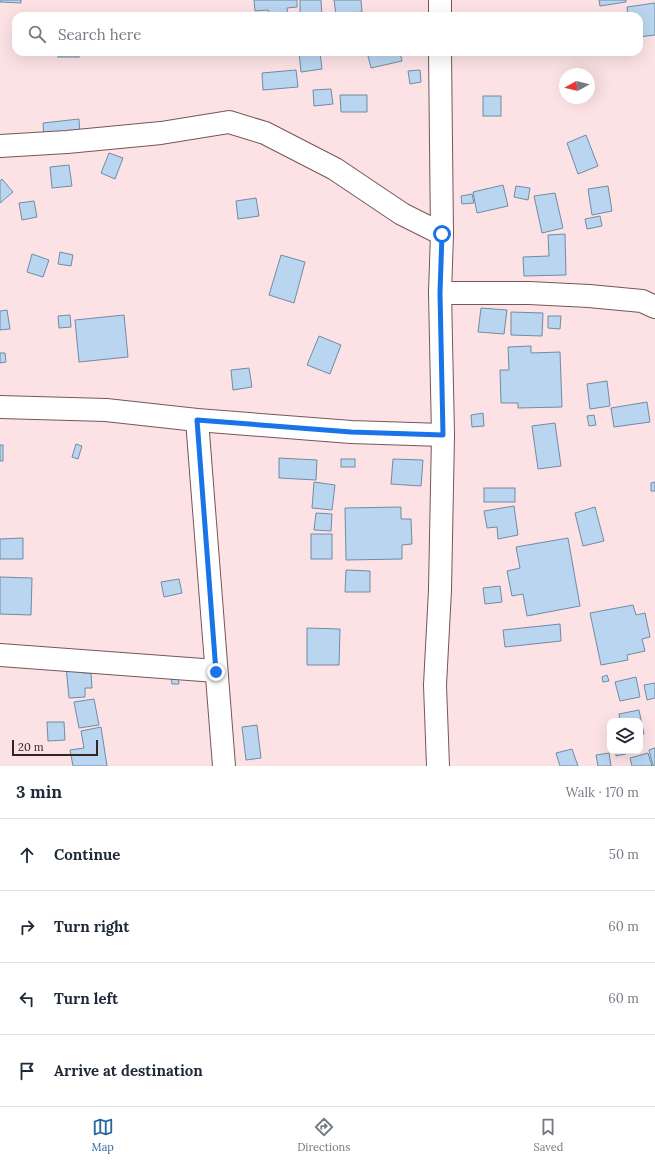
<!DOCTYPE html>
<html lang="en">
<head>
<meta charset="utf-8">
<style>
	:root { --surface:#fff; --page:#f6f6f7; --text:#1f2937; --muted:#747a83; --line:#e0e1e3; --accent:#25679d }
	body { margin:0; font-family:Lora,serif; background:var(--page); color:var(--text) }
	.controls { position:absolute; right:12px; bottom:12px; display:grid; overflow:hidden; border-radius:8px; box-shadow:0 4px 16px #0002 }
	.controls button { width:36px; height:36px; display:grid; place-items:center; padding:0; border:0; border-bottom:1px solid var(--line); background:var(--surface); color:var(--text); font:20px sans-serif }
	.compass { position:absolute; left:559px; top:68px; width:36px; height:36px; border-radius:50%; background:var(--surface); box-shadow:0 4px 16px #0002; rotate:262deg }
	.scale { position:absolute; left:12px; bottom:10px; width:86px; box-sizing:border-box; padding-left:4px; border:2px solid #322324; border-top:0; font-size:11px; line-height:14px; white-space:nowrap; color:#322324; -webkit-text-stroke:3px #fce2e4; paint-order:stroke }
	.stop { position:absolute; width:12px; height:12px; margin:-9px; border:3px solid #1a73e8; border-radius:50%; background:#fff }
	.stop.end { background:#1a73e8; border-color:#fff; box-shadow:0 1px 4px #0008 }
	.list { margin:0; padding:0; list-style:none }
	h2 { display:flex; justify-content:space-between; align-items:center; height:52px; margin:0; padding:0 16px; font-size:17px }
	h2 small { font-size:13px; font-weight:400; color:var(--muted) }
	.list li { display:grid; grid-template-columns:26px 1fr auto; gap:12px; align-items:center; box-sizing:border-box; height:72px; padding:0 16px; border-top:1px solid var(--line) }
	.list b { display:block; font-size:15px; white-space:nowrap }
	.list em { font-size:13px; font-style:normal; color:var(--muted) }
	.icon { flex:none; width:22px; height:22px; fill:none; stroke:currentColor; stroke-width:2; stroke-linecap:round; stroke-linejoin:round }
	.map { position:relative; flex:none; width:655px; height:766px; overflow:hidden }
	.search { position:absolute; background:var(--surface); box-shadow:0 4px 16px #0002; left:12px; right:12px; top:12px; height:44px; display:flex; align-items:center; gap:10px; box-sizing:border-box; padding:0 14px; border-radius:12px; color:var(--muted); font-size:15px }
	.sheet { height:340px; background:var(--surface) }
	nav { display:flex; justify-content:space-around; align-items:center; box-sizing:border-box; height:56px; border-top:1px solid var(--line); background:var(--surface); font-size:11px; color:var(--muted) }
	nav a { display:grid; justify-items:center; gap:2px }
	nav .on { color:var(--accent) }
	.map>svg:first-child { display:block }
	.building { fill:#b9d5ef; stroke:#718ca4 }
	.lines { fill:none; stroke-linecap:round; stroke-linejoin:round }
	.minor-casing { stroke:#785558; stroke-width:24 }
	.minor { stroke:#fff; stroke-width:22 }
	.route { stroke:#1a73e8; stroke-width:5 }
</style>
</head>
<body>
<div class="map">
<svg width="655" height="766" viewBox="0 0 655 766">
	<rect width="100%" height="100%" fill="#fce2e4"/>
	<g class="building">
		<path d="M0,0h21v3l-21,-1z"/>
		<path d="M254,0h43v7l-10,1 1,8h-19l-1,-6 -13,1z"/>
		<path d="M300,0h21l1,16h-22z"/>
		<path d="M334,0h27l1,12 -26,3z"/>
		<path d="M599,0h27v2l-26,4z"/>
		<path d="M655,3v32l-16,2v-21h-11l-1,-9z"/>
		<rect x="58" y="52" width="21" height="5"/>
		<path d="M299,52h21l2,17 -21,3z"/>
		<path d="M367,52h33l2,9 -31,7z"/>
		<path d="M296,70l2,17 -35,3 -1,-17z"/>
		<path d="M420,70l1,12 -11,2 -2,-13z"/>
		<path d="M331,89l2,15 -19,2 -1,-16z"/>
		<path d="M340,95h27v17h-26z"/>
		<rect x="483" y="96" width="18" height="20"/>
		<path d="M79,119l1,18 -36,3 -1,-17z"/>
		<path d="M586,135l12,31 -20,8 -11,-31z"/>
		<path d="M109,153l14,5 -8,21 -14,-6z"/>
		<path d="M69,165l3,21 -20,2 -2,-21z"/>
		<path d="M2,179l11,13 -13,11v-22z"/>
		<path d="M503,185l5,21 -31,7 -4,-21z"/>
		<path d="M516,186l14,2 -2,12 -14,-3z"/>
		<path d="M608,186l4,25 -20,4 -4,-26z"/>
		<path d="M555,193l8,35 -21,5 -8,-37z"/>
		<path d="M472,194l2,9 -12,1 -1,-8z"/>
		<path d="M256,198l3,18 -21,3 -2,-18z"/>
		<path d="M34,201l3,16 -15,3 -3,-17z"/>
		<path d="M600,216l2,10 -15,3 -2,-10z"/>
		<path d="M565,234l1,41 -42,1 -1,-19 26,-1 -1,-21z"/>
		<path d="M60,252l13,3 -2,11 -13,-2z"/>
		<path d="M32,254l17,6 -6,17 -16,-5z"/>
		<path d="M281,255l24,7 -11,41 -25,-8z"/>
		<path d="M481,308l26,2 -3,24 -26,-2z"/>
		<path d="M7,310l3,19 -10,1v-19z"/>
		<path d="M511,312l32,1 -1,23 -31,-1z"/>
		<path d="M70,315l1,12 -12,1 -1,-12z"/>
		<path d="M124,315l4,42 -49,5 -4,-42z"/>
		<path d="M548,316h13l-1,13 -12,-1z"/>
		<path d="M319,336l22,9 -11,29 -23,-9z"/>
		<path d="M531,346v7l29,-1 2,55 -44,1v-5h-17l-1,-33h9l-1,-23z"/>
		<path d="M0,353h5l1,9 -6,1z"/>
		<path d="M249,368l3,19 -19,3 -2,-20z"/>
		<path d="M607,381l3,25 -20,3 -3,-25z"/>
		<path d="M647,402l3,20 -36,5 -3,-19z"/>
		<path d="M483,413l1,13 -12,1 -1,-12z"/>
		<path d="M594,415l2,10 -7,1 -2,-10z"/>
		<path d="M555,423l6,43 -23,3 -6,-43z"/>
		<path d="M76,444l6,2 -4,13 -6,-2z"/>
		<rect x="0" y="445" width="3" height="16"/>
		<path d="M279,458l38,2 -1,20 -37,-2z"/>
		<rect x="341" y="459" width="14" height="8"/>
		<path d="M393,459l30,1 -2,26 -30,-2z"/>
		<path d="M314,482l21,3 -3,25 -20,-2z"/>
		<path d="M655,482v9h-4v-8z"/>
		<rect x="484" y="488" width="31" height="14"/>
		<path d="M514,506l4,29 -20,4 -1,-12 -10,1 -3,-17z"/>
		<path d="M401,507v12h10l1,25 -10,1v14l-56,1 -1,-52z"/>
		<path d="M595,507l9,34 -21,5 -8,-33z"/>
		<path d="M316,513l16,1 -1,17 -17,-1z"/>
		<rect x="311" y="534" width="21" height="25"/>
		<path d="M23,538v21h-23v-20z"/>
		<path d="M568,538l12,68 -53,10 -4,-22 -11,2 -5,-25 13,-3 -4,-21z"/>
		<path d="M346,570l24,1v21h-25z"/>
		<path d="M0,577l32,1 -1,37 -31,-1z"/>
		<path d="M179,579l3,14 -18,4 -3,-15z"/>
		<path d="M500,586l2,16 -17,2 -2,-16z"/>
		<path d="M633,605l3,10 9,-2 5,24 -8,2 3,12 -18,4 1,5 -27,5 -11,-52z"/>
		<path d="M560,624l1,17 -56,6 -2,-17z"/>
		<path d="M307,628l33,1 -1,36h-32z"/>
		<path d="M83,665v8h8l1,15h-7v9l-16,1 -3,-31z"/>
		<path d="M177,666l2,18h-7l-2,-17z"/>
		<path d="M607,675l2,6 -6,1 -1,-5z"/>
		<path d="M636,677l4,20 -20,4 -5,-19z"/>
		<path d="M655,683v15l-8,2 -3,-15z"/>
		<path d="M94,699l5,26 -20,3 -5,-26z"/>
		<path d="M639,710l5,24 -4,1v-14h-20l-1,-7z"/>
		<path d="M47,722h17l1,18 -17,1z"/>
		<path d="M257,725l4,33 -15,2 -4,-33z"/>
		<path d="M101,727l6,39h-34l-3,-16 14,-2 -3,-17z"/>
		<path d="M655,748v18h-2l-4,-16z"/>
		<path d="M572,749l6,17h-18l-4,-13z"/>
		<path d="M616,751h9l1,3 -10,2z"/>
		<path d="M609,753l2,13h-13l-2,-11z"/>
		<path d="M648,753l4,13h-20l-2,-8z"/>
	</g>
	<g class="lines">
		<defs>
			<g id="minor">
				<path d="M440,0v16"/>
				<path d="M0,146l67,-4 94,-9 68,-11 36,11 70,36 67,45 40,20"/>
				<path d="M440,293h89l60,3 53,5 13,6"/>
				<path d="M0,407l106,3 91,10 154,12 92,3"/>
				<path d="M197,420l27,346"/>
				<path d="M0,655l216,16"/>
				<path d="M438,766l-3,-81 5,-95 3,-155 -3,-142 2,-59 -2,-182"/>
			</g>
		</defs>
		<use href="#minor" class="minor-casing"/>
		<use href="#minor" class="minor"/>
	</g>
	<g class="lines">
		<path class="route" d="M216,672l-19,-252 154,12 92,3 -3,-142 2,-59"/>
	</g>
</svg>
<div class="controls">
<button><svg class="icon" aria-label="layers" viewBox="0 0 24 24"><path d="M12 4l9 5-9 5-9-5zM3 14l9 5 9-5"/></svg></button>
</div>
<svg class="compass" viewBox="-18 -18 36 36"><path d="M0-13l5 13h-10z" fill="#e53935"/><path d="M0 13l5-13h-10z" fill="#747a83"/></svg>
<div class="scale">20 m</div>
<div class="stop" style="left:442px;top:234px"></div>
<div class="stop end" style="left:216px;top:672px"></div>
<div class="search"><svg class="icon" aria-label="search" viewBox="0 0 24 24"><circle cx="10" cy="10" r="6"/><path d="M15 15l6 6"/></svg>Search here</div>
</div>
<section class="sheet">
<h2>3 min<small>Walk · 170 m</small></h2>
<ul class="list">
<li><svg class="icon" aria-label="ahead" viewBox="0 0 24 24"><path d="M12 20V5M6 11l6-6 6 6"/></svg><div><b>Continue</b></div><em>50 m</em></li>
<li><svg class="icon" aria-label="right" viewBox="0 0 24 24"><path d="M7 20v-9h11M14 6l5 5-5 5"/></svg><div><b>Turn right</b></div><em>60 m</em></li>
<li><svg class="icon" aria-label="left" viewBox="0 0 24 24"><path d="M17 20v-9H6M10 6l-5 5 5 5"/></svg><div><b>Turn left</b></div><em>60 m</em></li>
<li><svg class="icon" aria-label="arrive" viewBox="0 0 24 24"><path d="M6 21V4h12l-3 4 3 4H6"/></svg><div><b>Arrive at destination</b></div></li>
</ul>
</section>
<nav>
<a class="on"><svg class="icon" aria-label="map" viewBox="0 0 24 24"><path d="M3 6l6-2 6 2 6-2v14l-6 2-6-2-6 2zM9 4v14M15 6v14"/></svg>Map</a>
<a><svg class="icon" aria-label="directions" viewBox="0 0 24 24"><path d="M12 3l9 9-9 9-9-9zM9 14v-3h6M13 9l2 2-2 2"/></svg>Directions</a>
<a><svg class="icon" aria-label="saved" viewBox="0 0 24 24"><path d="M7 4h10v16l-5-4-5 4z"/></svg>Saved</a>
</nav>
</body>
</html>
